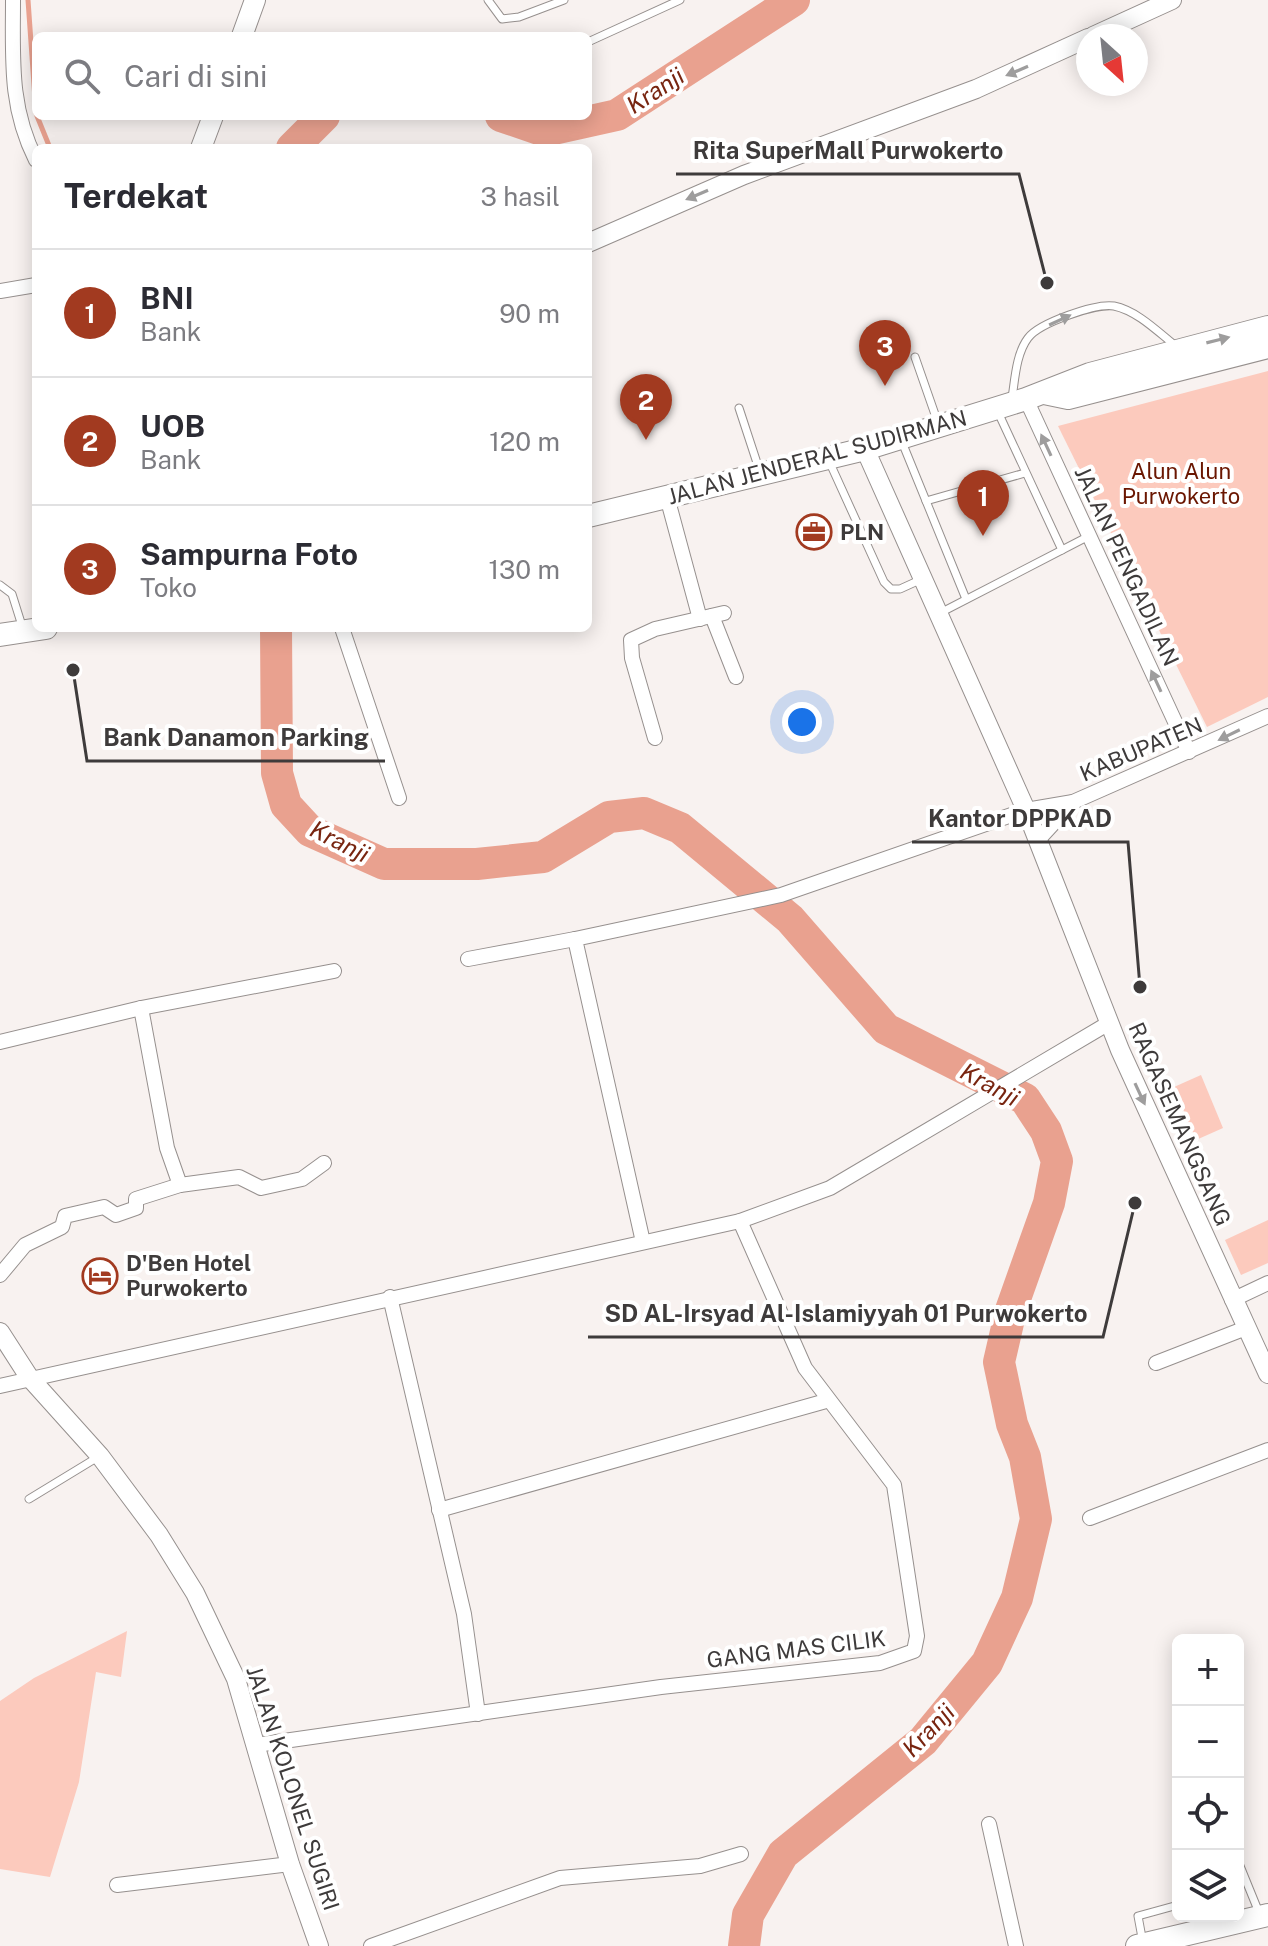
<!DOCTYPE html>
<html lang="id">
<head>
<meta charset="utf-8">
<style>
	:root { --surface:#fff; --page:#f7f7f7; --text:#2b2b33; --muted:#7c7c81; --line:#e1e1e2; --accent:#a23a20 }
	body { margin:0; font-family:"Public Sans",sans-serif; background:var(--page); color:var(--text) }
	.controls { position:absolute; right:24px; bottom:24px; display:grid; overflow:hidden; border-radius:12px; box-shadow:0 4px 20px #0003 }
	.controls button { width:72px; height:72px; display:grid; place-items:center; padding:0; border:0; border-bottom:2px solid var(--line); background:var(--surface); color:var(--text); font:40px sans-serif }
	.compass { position:absolute; left:1076px; top:24px; width:72px; height:72px; border-radius:50%; background:var(--surface); box-shadow:0 4px 20px #0003; rotate:153deg }
	.you { position:absolute; left:802px; top:722px; width:28px; height:28px; margin:-20px; border:6px solid #fff; border-radius:50%; background:#1a73e8; box-shadow:0 0 0 12px #1a73e833 }
	.badge { display:grid; place-items:center; width:52px; height:52px; border-radius:50%; background:var(--accent); color:#fff; font-size:26px; font-weight:700 }
	.pin { position:absolute; translate:-50% -66px; filter:drop-shadow(0 2px 4px #0008) }
	.pin::after { content:''; position:absolute; top:42px; width:28px; height:24px; background:inherit; clip-path:polygon(0 0,100% 0,50% 100%) }
	.list { margin:0; padding:0; list-style:none }
	h2 { display:flex; justify-content:space-between; align-items:center; height:104px; margin:0; padding:0 32px; font-size:34px }
	h2 small { font-size:26px; font-weight:400; color:var(--muted) }
	.list li { display:grid; grid-template-columns:52px 1fr auto; gap:24px; align-items:center; box-sizing:border-box; height:128px; padding:0 32px; border-top:2px solid var(--line) }
	.list b { display:block; font-size:30px; white-space:nowrap }
	.list p { margin:0; font-size:26px; white-space:nowrap; color:var(--muted) }
	.list em { font-size:26px; font-style:normal; color:var(--muted) }
	.icon { flex:none; width:44px; height:44px; fill:none; stroke:currentColor; stroke-width:2; stroke-linecap:round; stroke-linejoin:round }
	.map { position:relative; flex:none; width:1268px; height:1946px; overflow:hidden }
	.search { position:absolute; background:var(--surface); box-shadow:0 4px 20px #0003; left:32px; top:32px; width:560px; height:88px; display:flex; align-items:center; gap:20px; box-sizing:border-box; padding:0 28px; border-radius:12px; color:var(--muted); font-size:30px }
	.panel { position:absolute; background:var(--surface); box-shadow:0 4px 20px #0003; left:32px; top:144px; width:560px; height:488px; border-radius:12px }
	.map>svg:first-child { display:block }
	.green { fill:#fccabd }
	.lines { fill:none; stroke-linecap:round; stroke-linejoin:round }
	.stream { stroke:#e9a18f; stroke-width:5 }
	.river { stroke:#e9a18f; stroke-width:32 }
	.service-casing { stroke:#96908e; stroke-width:9 }
	.minor-casing { stroke:#96908e; stroke-width:16 }
	.tertiary-casing { stroke:#96908e; stroke-width:20 }
	.secondary-casing { stroke:#96908e; stroke-width:22 }
	.primary-casing { stroke:#96908e; stroke-width:24 }
	.service { stroke:#fff; stroke-width:7 }
	.minor { stroke:#fff; stroke-width:14 }
	.tertiary { stroke:#fff; stroke-width:18 }
	.secondary { stroke:#fff; stroke-width:20 }
	.primary { stroke:#fff; stroke-width:22 }
	.oneway { fill:#9e9d9d }
	.labels { text-anchor:middle; dominant-baseline:central; stroke-width:8; stroke-linejoin:round; paint-order:stroke }
	.street-label { font-size:22px; fill:#3e3b3b; stroke:#fff }
	.park-label { font-size:22px; fill:#6a1601; stroke:#fff }
	.poi-label { font-size:22px; font-weight:bold; fill:#3e3b3b; stroke:#fff; text-anchor:start }
	.water-label { font-size:24px; font-style:italic; fill:#782510; stroke:#fff }
	.leader { fill:none; stroke:#3e3b3b; stroke-width:3 }
	.callout-dot { fill:#3e3b3b; stroke:#fff; stroke-width:3 }
	.callout-label { font-size:24px; text-anchor:middle; font-weight:bold; fill:#3e3b3b; stroke:#fff; stroke-width:8; stroke-linejoin:round; paint-order:stroke }
</style>
</head>
<body>
<div class="map">
<svg width="1268" height="1946" viewBox="0 0 1268 1946">
	<rect width="100%" height="100%" fill="#f8f2f0"/>
	<g class="green">
		<path d="M1268,371v326l-61,30 -149,-301z"/>
		<path d="M1201,1075l22,53 -27,12 -22,-53z"/>
		<path d="M1268,1220v43l-27,12 -16,-35z"/>
		<path d="M127,1631l-6,46 -25,-5 -17,110 -29,95 -50,-8v-168l34,-23z"/>
	</g>
	<g class="lines">
		<g class="stream">
			<path d="M28,0l8,113"/>
			<path d="M37,116l13,32"/>
		</g>
		<g class="river">
			<path d="M501,116l44,15 72,-16 177,-115"/>
			<path d="M292,148l32,-32"/>
			<path d="M276,628l1,145 9,32 24,26 74,33h93l66,-7 66,-40 35,-4 36,15 110,91 96,110 139,70 21,32 11,30 -8,42 -38,107 -12,52 13,62 13,33 11,62 -19,79 -30,65 -64,78 -140,113 -35,61 -4,31"/>
		</g>
		<defs>
			<g id="service">
				<path d="M488,0l14,19 17,-2 45,-17"/>
				<path d="M588,42l92,-42"/>
				<path d="M915,357l23,66"/>
				<path d="M1012,398c3,-19 4,-44 16,-60 11,-15 68,-35 86,-32 24,5 45,27 63,41"/>
				<path d="M739,408l21,64"/>
				<path d="M997,410l65,140"/>
				<path d="M902,442l64,157"/>
				<path d="M829,461l55,121 7,7h9l22,-10"/>
				<path d="M926,501l99,-28"/>
				<path d="M0,585l12,9 11,35"/>
				<path d="M940,613l149,-77"/>
				<path d="M29,1499l69,-42"/>
				<path d="M1238,1861l22,54"/>
				<path d="M1143,1943l-5,-27 40,-11"/>
			</g>
			<g id="minor">
				<path d="M13,0c0,58 -4,107 23,160"/>
				<path d="M0,291l36,-6"/>
				<path d="M1026,399l163,353"/>
				<path d="M667,497l33,122"/>
				<path d="M712,616l24,61"/>
				<path d="M342,628l57,170"/>
				<path d="M655,738l-23,-80 -1,-18 24,-11 69,-16"/>
				<path d="M1038,840l35,-38"/>
				<path d="M468,959l107,-20"/>
				<path d="M141,1008l26,140 13,37 59,-8 22,11 41,-9 22,-16"/>
				<path d="M0,1042l141,-34 193,-37"/>
				<path d="M643,1242l-68,-303 206,-44 245,-85 47,-8 195,-86"/>
				<path d="M0,1275l25,-30 37,-18 3,-11 39,-9 12,8 20,-7v-9l44,-14"/>
				<path d="M390,1297l74,317 14,100"/>
				<path d="M1232,1300l36,-17"/>
				<path d="M1156,1363l90,-35"/>
				<path d="M0,1386l740,-165 90,-33 279,-165"/>
				<path d="M439,1510l387,-109"/>
				<path d="M1090,1518l178,-68"/>
				<path d="M256,1745l405,-58 219,-24 34,-12 3,-15 -23,-151 -89,-117 -65,-147"/>
				<path d="M989,1824l27,122"/>
				<path d="M117,1885l173,-21"/>
				<path d="M371,1946l189,-68 140,-12 41,-12"/>
			</g>
			<g id="tertiary">
				<path d="M1093,36l79,-36"/>
				<path d="M588,243l156,-68 232,-86 112,-51"/>
				<path d="M865,449l161,361 94,240 148,324"/>
				<path d="M0,1332l29,45 71,79 59,79 36,58 41,86 54,185 29,82"/>
			</g>
			<g id="secondary">
				<path d="M242,36l13,-36"/>
				<path d="M201,148l12,-32"/>
			</g>
			<g id="primary">
				<path d="M1044,393l24,5 200,-51"/>
				<path d="M588,516l277,-67 161,-50 64,-25 178,-47"/>
				<path d="M0,635l46,-7"/>
				<path d="M1137,1946l131,-31"/>
			</g>
		</defs>
		<use href="#service" class="service-casing"/>
		<use href="#minor" class="minor-casing"/>
		<use href="#tertiary" class="tertiary-casing"/>
		<use href="#secondary" class="secondary-casing"/>
		<use href="#primary" class="primary-casing"/>
		<use href="#service" class="service"/>
		<use href="#minor" class="minor"/>
		<use href="#tertiary" class="tertiary"/>
		<use href="#secondary" class="secondary"/>
		<use href="#primary" class="primary"/>
	</g>
	<defs><path id="oneway-solid" d="M-6-.8H1V-3.2L6.5 0L1 3.2V.8H-6Z" transform="scale(2)"/></defs>
	<g class="oneway">
		<use href="#oneway-solid" transform="translate(1017 71) rotate(157)"/>
		<use href="#oneway-solid" transform="translate(697 195) rotate(157)"/>
		<use href="#oneway-solid" transform="translate(1060 320) rotate(-25)"/>
		<use href="#oneway-solid" transform="translate(1218 340) rotate(-14)"/>
		<use href="#oneway-solid" transform="translate(1046 445) rotate(-115)"/>
		<use href="#oneway-solid" transform="translate(1156 681) rotate(-115)"/>
		<use href="#oneway-solid" transform="translate(1229 735) rotate(154)"/>
		<use href="#oneway-solid" transform="translate(1140 1094) rotate(65)"/>
	</g>
	<defs>
		<symbol id="office-ring" viewBox="-11 -11 22 22"><circle r="9.5" fill="#fff" stroke="#a23a20" stroke-width="1.5"/><path d="M-6-3h4V-5.5h4V-3h4V5H-6ZM-1-4.5V-3h2v-1.5ZM-6 0V1H6V0Z" fill="#a23a20"/></symbol>
		<symbol id="hotel-ring" viewBox="-11 -11 22 22"><circle r="9.5" fill="#fff" stroke="#a23a20" stroke-width="1.5"/><path d="M-6-4.5h1.5V1H6V5H4.5V3h-9V5H-6ZM-4 0a1.8 1.8 0 1 1 3.6 0ZM.5 0V-2.5h3Q6-2.5 6 0Z" fill="#a23a20"/></symbol>
	</defs>
	<g fill-rule="evenodd">
		<use href="#office-ring" x="794" y="512" width="40" height="40"/>
		<use href="#hotel-ring" x="80" y="1256" width="40" height="40"/>
	</g>
	<g class="labels">
		<g class="street-label">
			<text transform="translate(817 457) rotate(-15)">JALAN JENDERAL SUDIRMAN</text>
			<text transform="translate(1127 566) rotate(65)">JALAN PENGADILAN</text>
			<text transform="translate(1141 749) rotate(-23)">KABUPATEN</text>
			<text transform="translate(1180 1124) rotate(66)">RAGASEMANGSANG</text>
			<text transform="translate(796 1649) rotate(-7)">GANG MAS CILIK</text>
			<text transform="translate(293 1788) rotate(72)">JALAN KOLONEL SUGIRI</text>
		</g>
		<g class="park-label">
			<text x="1181" y="471">Alun Alun<tspan x="1181" dy="25">Purwokerto</tspan></text>
		</g>
		<g class="poi-label">
			<text x="840" y="532">PLN</text>
			<text x="126" y="1263">D'Ben Hotel<tspan x="126" dy="25">Purwokerto</tspan></text>
		</g>
		<g class="water-label">
			<text transform="translate(655 90) rotate(-33)">Kranji</text>
			<text transform="translate(340 841) rotate(27)">Kranji</text>
			<text transform="translate(990 1084) rotate(29)">Kranji</text>
			<text transform="translate(928 1730) rotate(-46)">Kranji</text>
		</g>
	</g>
	<path class="leader" d="M1047 283L1019 174H676M73 670L87 761H385M1140 987L1128 842H912M1135 1203L1103 1337H588"/>
	<g class="callout-dot">
		<circle cx="1047" cy="283" r="8"/>
		<circle cx="73" cy="670" r="8"/>
		<circle cx="1140" cy="987" r="8"/>
		<circle cx="1135" cy="1203" r="8"/>
	</g>
	<g class="callout-label">
		<text x="848" y="159">Rita SuperMall Purwokerto</text>
		<text x="236" y="746">Bank Danamon Parking</text>
		<text x="1020" y="827">Kantor DPPKAD</text>
		<text x="846" y="1322">SD AL-Irsyad Al-Islamiyyah 01 Purwokerto</text>
	</g>
</svg>
<div class="controls">
<button>+</button>
<button>−</button>
<button><svg class="icon" aria-label="locate" viewBox="0 0 24 24"><circle cx="12" cy="12" r="6"/><path d="M12 2v4M12 18v4M2 12h4M18 12h4"/></svg></button>
<button><svg class="icon" aria-label="layers" viewBox="0 0 24 24"><path d="M12 4l9 5-9 5-9-5zM3 14l9 5 9-5"/></svg></button>
</div>
<svg class="compass" viewBox="-18 -18 36 36"><path d="M0-13l5 13h-10z" fill="#e53935"/><path d="M0 13l5-13h-10z" fill="#7c7c81"/></svg>
<div class="you"></div>
<div class="pin badge" style="left:983px;top:536px">1</div>
<div class="pin badge" style="left:646px;top:440px">2</div>
<div class="pin badge" style="left:885px;top:386px">3</div>
<div class="search"><svg class="icon" aria-label="search" viewBox="0 0 24 24"><circle cx="10" cy="10" r="6"/><path d="M15 15l6 6"/></svg>Cari di sini</div>
<section class="panel">
<h2>Terdekat<small>3 hasil</small></h2>
<ul class="list">
<li><span class="badge">1</span><div><b>BNI</b><p>Bank</p></div><em>90 m</em></li>
<li><span class="badge">2</span><div><b>UOB</b><p>Bank</p></div><em>120 m</em></li>
<li><span class="badge">3</span><div><b>Sampurna Foto</b><p>Toko</p></div><em>130 m</em></li>
</ul>
</section>
</div>
</body>
</html>
